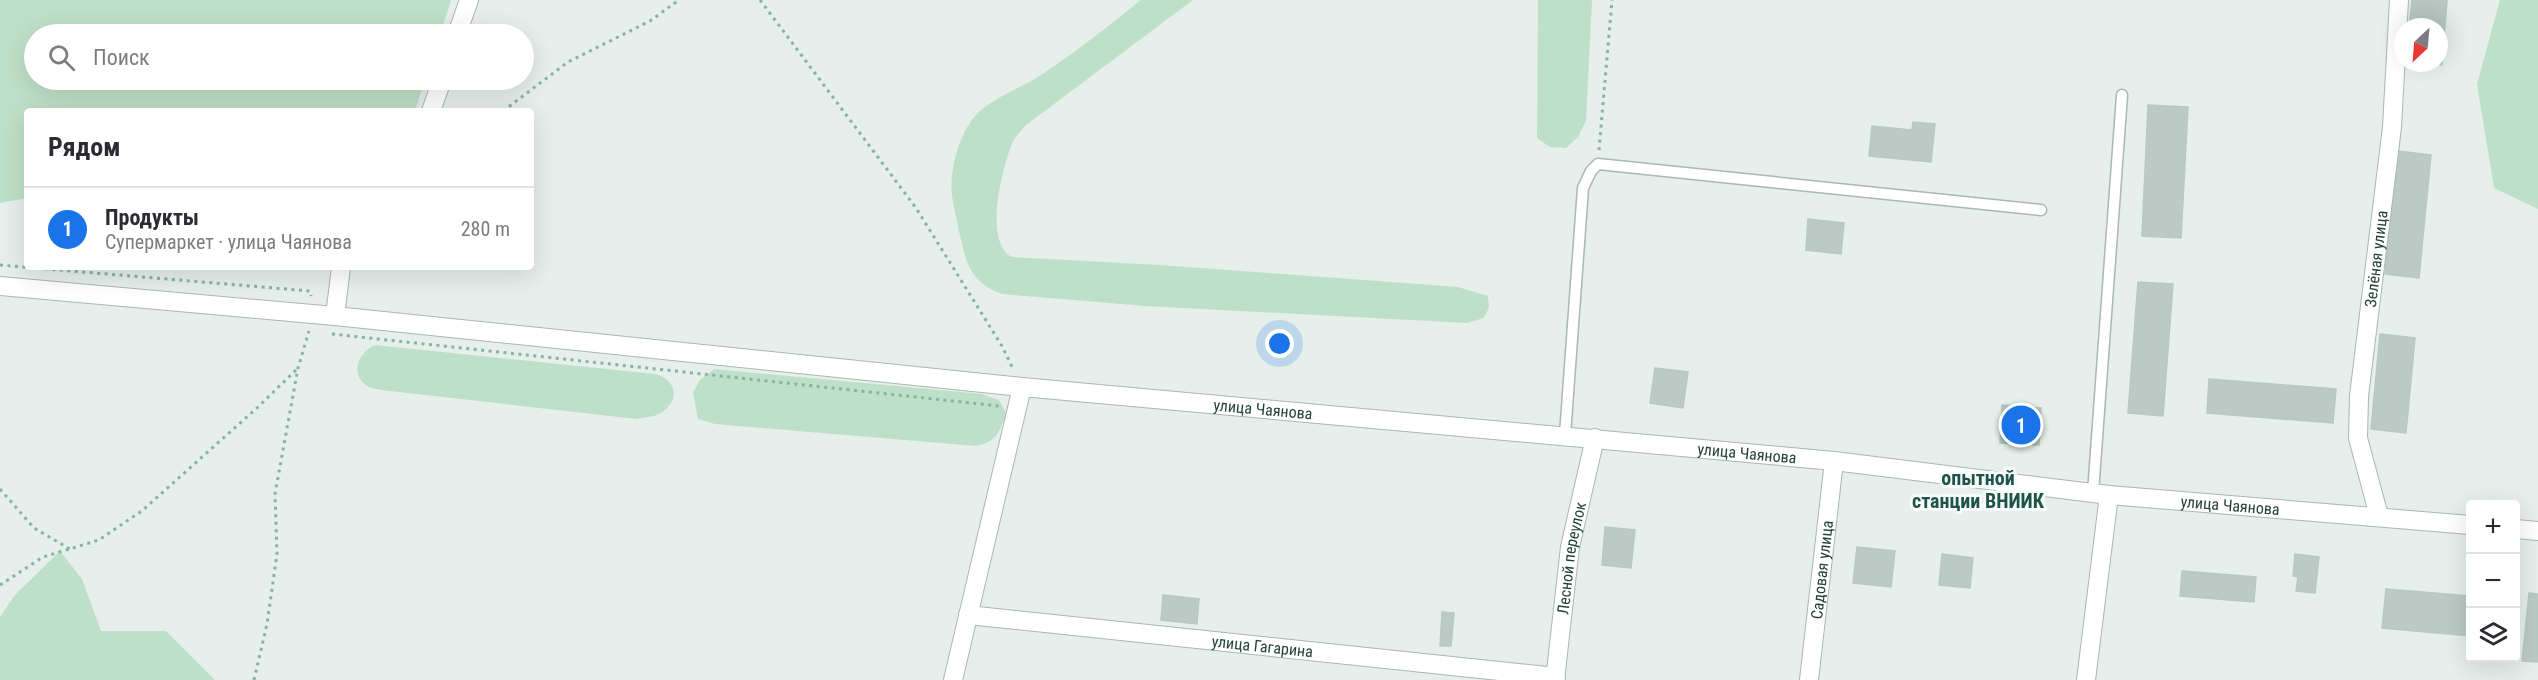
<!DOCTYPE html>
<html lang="ru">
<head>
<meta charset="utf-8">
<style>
	:root { --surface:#fff; --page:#f2f2f3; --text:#2b2b33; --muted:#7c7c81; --line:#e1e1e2; --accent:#1a73e8 }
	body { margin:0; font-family:"Roboto Condensed",sans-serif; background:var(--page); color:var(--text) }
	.controls { position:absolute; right:18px; bottom:18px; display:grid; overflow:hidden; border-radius:6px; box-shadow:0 6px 24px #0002 }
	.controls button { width:54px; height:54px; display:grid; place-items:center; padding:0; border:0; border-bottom:2px solid var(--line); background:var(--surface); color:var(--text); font:30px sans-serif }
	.compass { position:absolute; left:2394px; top:18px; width:54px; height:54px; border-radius:50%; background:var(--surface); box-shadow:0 6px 24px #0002; rotate:206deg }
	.you { position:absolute; left:1280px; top:344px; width:21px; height:21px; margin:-15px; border:4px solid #fff; border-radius:50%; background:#1a73e8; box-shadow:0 0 0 9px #1a73e833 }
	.badge { display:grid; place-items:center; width:39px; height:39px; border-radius:50%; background:var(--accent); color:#fff; font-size:20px; font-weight:700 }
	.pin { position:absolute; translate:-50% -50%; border:3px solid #fff; box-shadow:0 2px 6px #0006 }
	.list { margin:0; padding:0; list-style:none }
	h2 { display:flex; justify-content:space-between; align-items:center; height:78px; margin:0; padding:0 24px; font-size:26px }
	h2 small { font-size:20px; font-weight:400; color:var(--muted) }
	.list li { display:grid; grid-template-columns:39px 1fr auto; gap:18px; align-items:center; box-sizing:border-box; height:84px; padding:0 24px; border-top:2px solid var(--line) }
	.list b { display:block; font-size:22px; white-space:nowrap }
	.list p { margin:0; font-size:20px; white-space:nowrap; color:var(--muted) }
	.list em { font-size:20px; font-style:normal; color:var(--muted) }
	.icon { flex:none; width:33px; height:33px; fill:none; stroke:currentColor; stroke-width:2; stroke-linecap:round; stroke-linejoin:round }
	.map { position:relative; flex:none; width:2538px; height:680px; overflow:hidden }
	.search { position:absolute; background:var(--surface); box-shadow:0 6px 24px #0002; left:24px; top:24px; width:510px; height:66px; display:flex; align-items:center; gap:15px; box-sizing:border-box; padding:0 21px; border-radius:33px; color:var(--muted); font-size:22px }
	.panel { position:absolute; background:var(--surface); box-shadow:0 6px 24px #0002; left:24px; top:108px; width:510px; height:162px; border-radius:6px }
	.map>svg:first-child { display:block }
	.green { fill:#bfe0c8 }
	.building { fill:#bbcac4; stroke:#b8c9c2; stroke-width:1.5 }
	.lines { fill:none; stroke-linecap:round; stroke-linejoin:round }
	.service-casing { stroke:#a8b8b2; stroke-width:13 }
	.minor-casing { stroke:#a8b8b2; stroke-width:20 }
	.tertiary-casing { stroke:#a8b8b2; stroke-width:20 }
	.path { stroke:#86b3a5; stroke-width:3; stroke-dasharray:3 4.5; stroke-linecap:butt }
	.service { stroke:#fff; stroke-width:10 }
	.minor { stroke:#fff; stroke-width:18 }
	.tertiary { stroke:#fff; stroke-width:18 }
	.labels { text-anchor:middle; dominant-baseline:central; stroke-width:6; stroke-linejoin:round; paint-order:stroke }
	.street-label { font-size:16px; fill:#24423a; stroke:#f7fbf9 }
	.quarter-label { font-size:20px; font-weight:bold; fill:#1f5548; stroke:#f7fbf9 }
</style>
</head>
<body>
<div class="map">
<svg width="2538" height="680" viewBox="0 0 2538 680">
	<rect width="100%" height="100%" fill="#e6efeb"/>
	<g class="green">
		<path d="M0,0h451l-11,34h-406v46h391l-10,31h-388v87l-27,5z"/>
		<path d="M1141,0h52l-167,125c-5,6 -11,12 -14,19 -10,24 -29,99 0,113l148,8 298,22 30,9 1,11 -5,11 -17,5 -322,-17 -143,-12c-32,-12 -36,-31 -43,-63 -2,-12 -6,-24 -7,-36 -3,-26 8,-66 28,-84 20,-17 46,-25 67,-40 32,-22 63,-46 94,-71z"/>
		<path d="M1538,0h54l-6,121 -8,16 -12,11 -16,-1 -13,-9z"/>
		<path d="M2500,0h38v209l-44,-21 -17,-104z"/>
		<path d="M375,345l280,29c19,5 26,22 10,36 -7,7 -20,7 -28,9l-256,-29c-4,-1 -11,-2 -14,-4 -18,-12 -8,-35 8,-41z"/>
		<path d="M714,369l268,25 17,6 7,13c-6,19 -10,29 -30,33l-261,-22 -17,-5 -5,-27 7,-12z"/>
		<path d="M60,551l22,28 19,52h65l49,49h-215v-63l15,-22z"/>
	</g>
	<g class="building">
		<path d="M2412,0h35l-5,65 -26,-2h23v-36h-30z"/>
		<path d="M2148,105l40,2 -7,131 -39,-2z"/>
		<path d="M1913,122l22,2 -4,38 -62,-6 3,-30 40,4z"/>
		<path d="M2397,151l34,4 -12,123 -34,-4z"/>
		<path d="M1808,219l36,4 -3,31 -35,-4z"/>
		<path d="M2138,282l35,2 -10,132 -35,-3z"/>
		<path d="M2380,334l35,4 -9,95 -35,-4z"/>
		<path d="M1655,368l33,4 -5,36 -33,-5z"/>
		<path d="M2209,379l127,10 -3,34 -126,-10z"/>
		<path d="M2002,405l39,3 -2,37 -39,-2z"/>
		<path d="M1605,527l30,3 -4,38 -29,-3z"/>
		<path d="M1857,547l38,4 -4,36 -38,-4z"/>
		<path d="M1942,554l31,4 -3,30 -31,-3z"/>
		<path d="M2295,554l24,3 -4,36 -19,-2 2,-14 -5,-1z"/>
		<path d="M2182,571l74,6 -2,25 -74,-6z"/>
		<path d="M2386,589l84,7v40l-88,-8z"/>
		<path d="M2529,593l9,1v68l-16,-1z"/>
		<path d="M1163,595l36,4 -2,25 -36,-4z"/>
		<path d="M1442,612l12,1 -3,33h-11z"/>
	</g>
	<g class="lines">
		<defs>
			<g id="service">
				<path d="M1565,435l18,-247 8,-17 7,-7 443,46"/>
				<path d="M2093,493l29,-398"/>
			</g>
			<g id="minor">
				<path d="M457,34l12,-34"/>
				<path d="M431,111l11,-31"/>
				<path d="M335,316l6,-49"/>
				<path id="s1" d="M2379,516l-21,-78 1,-42 33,-269 7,-127"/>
				<path id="s2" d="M968,615l588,62"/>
				<path d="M953,680l69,-293"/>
				<path id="s3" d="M1555,680l15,-133 25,-109"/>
				<path id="s4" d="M1809,680l25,-219"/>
				<path d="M2086,680l23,-185"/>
			</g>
			<g id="tertiary">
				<path id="s5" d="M0,286l335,30 687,71 812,74 275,34 361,30"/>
				<path d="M2516,529l22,2"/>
			</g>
		</defs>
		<use href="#service" class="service-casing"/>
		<use href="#minor" class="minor-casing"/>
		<use href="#tertiary" class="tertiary-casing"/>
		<g class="path">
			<path d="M760,0l156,208 86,138 11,23"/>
			<path d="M503,111l65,-49 82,-41 29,-21"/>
			<path d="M1599,150l13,-150"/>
			<path d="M0,265l310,26 1,5"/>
			<path d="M332,334l667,72"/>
			<path d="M0,489l34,39 36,21"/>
			<path d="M0,585l43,-28 56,-17 44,-30 114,-102 41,-40"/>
			<path d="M254,680l13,-56 10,-70 -2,-60 23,-126 11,-37"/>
		</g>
		<use href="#service" class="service"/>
		<use href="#minor" class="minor"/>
		<use href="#tertiary" class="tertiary"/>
	</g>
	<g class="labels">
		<g class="street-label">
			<text stroke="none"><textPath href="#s1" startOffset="261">Зелёная улица</textPath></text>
			<text stroke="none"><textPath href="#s5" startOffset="1269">улица Чаянова</textPath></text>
			<text stroke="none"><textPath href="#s5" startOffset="1755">улица Чаянова</textPath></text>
			<text stroke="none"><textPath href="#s5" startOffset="2241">улица Чаянова</textPath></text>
			<text stroke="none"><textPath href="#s3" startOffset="123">Лесной переулок</textPath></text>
			<text stroke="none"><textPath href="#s4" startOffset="111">Садовая улица</textPath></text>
			<text stroke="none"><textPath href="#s2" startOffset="296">улица Гагарина</textPath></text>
		</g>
		<g class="quarter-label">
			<text x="1978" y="478">опытной<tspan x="1978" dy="23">станции ВНИИК</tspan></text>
		</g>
	</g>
</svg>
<div class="controls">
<button>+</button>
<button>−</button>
<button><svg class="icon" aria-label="layers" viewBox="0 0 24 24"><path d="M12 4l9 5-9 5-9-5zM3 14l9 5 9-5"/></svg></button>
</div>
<svg class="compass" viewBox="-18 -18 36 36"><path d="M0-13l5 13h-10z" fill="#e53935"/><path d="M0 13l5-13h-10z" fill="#7c7c81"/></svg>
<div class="you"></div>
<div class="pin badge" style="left:2021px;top:425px">1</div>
<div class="search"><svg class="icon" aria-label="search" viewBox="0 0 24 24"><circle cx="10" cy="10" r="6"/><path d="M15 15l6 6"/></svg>Поиск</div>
<section class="panel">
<h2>Рядом<small></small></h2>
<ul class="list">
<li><span class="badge">1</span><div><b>Продукты</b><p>Супермаркет · улица Чаянова</p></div><em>280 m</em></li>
</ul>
</section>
</div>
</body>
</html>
